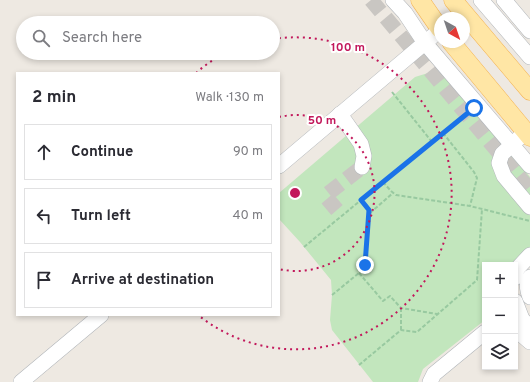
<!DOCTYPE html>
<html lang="en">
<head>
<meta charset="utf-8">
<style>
	:root { --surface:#fff; --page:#f2f2f3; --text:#2b2b33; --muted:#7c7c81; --line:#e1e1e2 }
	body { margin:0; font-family:Overpass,sans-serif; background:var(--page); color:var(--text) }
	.controls { position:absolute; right:12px; bottom:12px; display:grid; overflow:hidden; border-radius:0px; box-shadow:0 2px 6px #0003 }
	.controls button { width:36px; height:36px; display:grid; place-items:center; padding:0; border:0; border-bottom:1px solid var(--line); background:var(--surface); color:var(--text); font:20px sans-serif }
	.compass { position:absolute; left:434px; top:12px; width:36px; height:36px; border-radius:50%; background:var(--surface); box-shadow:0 2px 6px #0003; rotate:140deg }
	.stop { position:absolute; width:12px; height:12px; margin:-9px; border:3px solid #1a73e8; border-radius:50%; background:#fff }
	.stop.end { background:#1a73e8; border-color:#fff; box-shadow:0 1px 4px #0008 }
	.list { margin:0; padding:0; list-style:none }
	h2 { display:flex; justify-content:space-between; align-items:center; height:52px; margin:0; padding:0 16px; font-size:17px }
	h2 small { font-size:13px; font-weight:400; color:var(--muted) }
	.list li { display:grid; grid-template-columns:26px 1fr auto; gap:12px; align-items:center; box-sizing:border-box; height:56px; margin:0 8px 8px; padding:0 8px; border:1px solid var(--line); border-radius:0px }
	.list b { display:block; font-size:15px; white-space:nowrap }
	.list em { font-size:13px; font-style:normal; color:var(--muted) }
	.icon { flex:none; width:22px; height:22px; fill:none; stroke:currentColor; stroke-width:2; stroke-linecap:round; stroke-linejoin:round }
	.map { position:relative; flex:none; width:530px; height:382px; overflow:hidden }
	.search { position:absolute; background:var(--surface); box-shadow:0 2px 6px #0003; left:16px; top:16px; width:264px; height:44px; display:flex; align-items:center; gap:10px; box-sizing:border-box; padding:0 14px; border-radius:22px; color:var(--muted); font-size:15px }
	.panel { position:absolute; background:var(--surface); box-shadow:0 2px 6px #0003; left:16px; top:72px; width:264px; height:244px; border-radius:0px }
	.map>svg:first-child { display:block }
	.green { fill:#c2e6bd }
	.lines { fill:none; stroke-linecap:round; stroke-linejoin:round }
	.minor-tunnel { stroke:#c9c6c2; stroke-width:15; stroke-dasharray:15 8; stroke-linecap:butt }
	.minor-casing { stroke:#b2b6ba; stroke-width:16 }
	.major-casing { stroke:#f5b453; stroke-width:19 }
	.path { stroke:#98c9a0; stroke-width:2; stroke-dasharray:4 2; stroke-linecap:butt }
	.minor { stroke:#fff; stroke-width:15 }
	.major { stroke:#ffe6a5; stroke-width:18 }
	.route { stroke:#1a73e8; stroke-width:5 }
	.ring { fill:none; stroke:#c2185b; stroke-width:2; stroke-dasharray:2 4 }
	.centre { fill:#c2185b; stroke:#fff; stroke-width:2 }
	.ring-label { font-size:12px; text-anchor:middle; font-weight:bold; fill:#c2185b; stroke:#fff; stroke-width:4; stroke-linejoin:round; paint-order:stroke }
</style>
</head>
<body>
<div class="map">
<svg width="530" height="382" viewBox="0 0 530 382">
	<rect width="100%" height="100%" fill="#eee9e2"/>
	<path class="green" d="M428,73l12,2 10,5 80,97v73l-17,15h-28v55l-62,49 -5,13h-45l-41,-52 -2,-10 2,-25 -1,-15 -31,-38 -21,-23v-26l136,-116z"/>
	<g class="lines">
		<g class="minor-tunnel">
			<path d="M371,0l159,190"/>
			<path d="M337,210l-12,-14 37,-29"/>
		</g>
		<defs>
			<g id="minor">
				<path d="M393,0l12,13 20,30 105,123"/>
				<path d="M481,0l49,57"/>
				<path d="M504,0l26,31"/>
				<path d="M340,114l21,30 3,12 -2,11"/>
				<path d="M519,138l-17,16 -3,9 5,13 26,31"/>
				<path d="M279,166l161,-136"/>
				<path d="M530,277c-4,6 -3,13 0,20"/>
				<path d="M515,278l2,-9 13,-14"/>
				<path d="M515,301l7,18 8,8"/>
				<path d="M515,329l15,13"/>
				<path d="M21,382l80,-67"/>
				<path d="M430,382l4,-8 51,-42"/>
			</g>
			<g id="major">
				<path d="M420,0l20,29"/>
				<path d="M453,0l77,91"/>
				<path d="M451,42l79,95"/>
			</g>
		</defs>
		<use href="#minor" class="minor-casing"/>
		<use href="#major" class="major-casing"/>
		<g class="path">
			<path d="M392,92l40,50"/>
			<path d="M443,133l31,39 3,6 -7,28"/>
			<path d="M383,182l8,9 5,4 74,11 60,15"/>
			<path d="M370,213l23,-20"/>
			<path d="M304,247l164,-135"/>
			<path d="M359,273l24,28 7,-5 11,12 36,6"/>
			<path d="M332,295l27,-22 6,-8 4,-55 -8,-10"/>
			<path d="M401,308v22"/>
			<path d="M359,365l42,-35 16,2 60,-52 5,-71"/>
		</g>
		<use href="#minor" class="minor"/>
		<use href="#major" class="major"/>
	</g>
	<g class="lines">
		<path class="route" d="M365,265l4,-55 -8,-10 113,-92"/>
	</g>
	<g class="ring">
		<path d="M279 117A78 78 0 1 1 279 269"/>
		<path d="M196 73A156 156 0 0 1 225 53M273 39A156 156 0 1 1 198 315"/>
	</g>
	<circle cx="295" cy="193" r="6" class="centre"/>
	<g class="ring-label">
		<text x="348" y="51">100 m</text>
		<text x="322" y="124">50 m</text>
	</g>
</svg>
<div class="controls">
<button>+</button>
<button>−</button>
<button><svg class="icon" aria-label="layers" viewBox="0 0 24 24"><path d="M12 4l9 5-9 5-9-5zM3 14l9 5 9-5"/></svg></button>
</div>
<svg class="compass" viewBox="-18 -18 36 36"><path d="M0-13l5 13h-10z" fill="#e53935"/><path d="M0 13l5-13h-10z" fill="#7c7c81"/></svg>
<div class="stop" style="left:474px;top:108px"></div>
<div class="stop end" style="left:365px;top:265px"></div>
<div class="search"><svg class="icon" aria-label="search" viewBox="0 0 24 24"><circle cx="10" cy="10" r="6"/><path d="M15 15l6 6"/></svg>Search here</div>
<section class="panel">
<h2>2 min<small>Walk · 130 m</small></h2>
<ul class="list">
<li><svg class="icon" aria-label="ahead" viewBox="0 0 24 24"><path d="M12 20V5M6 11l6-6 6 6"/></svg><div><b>Continue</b></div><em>90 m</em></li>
<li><svg class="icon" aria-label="left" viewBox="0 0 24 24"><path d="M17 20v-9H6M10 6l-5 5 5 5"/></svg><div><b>Turn left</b></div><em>40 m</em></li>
<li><svg class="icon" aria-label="arrive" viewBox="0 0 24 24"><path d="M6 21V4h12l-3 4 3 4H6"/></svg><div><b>Arrive at destination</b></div></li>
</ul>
</section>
</div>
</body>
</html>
